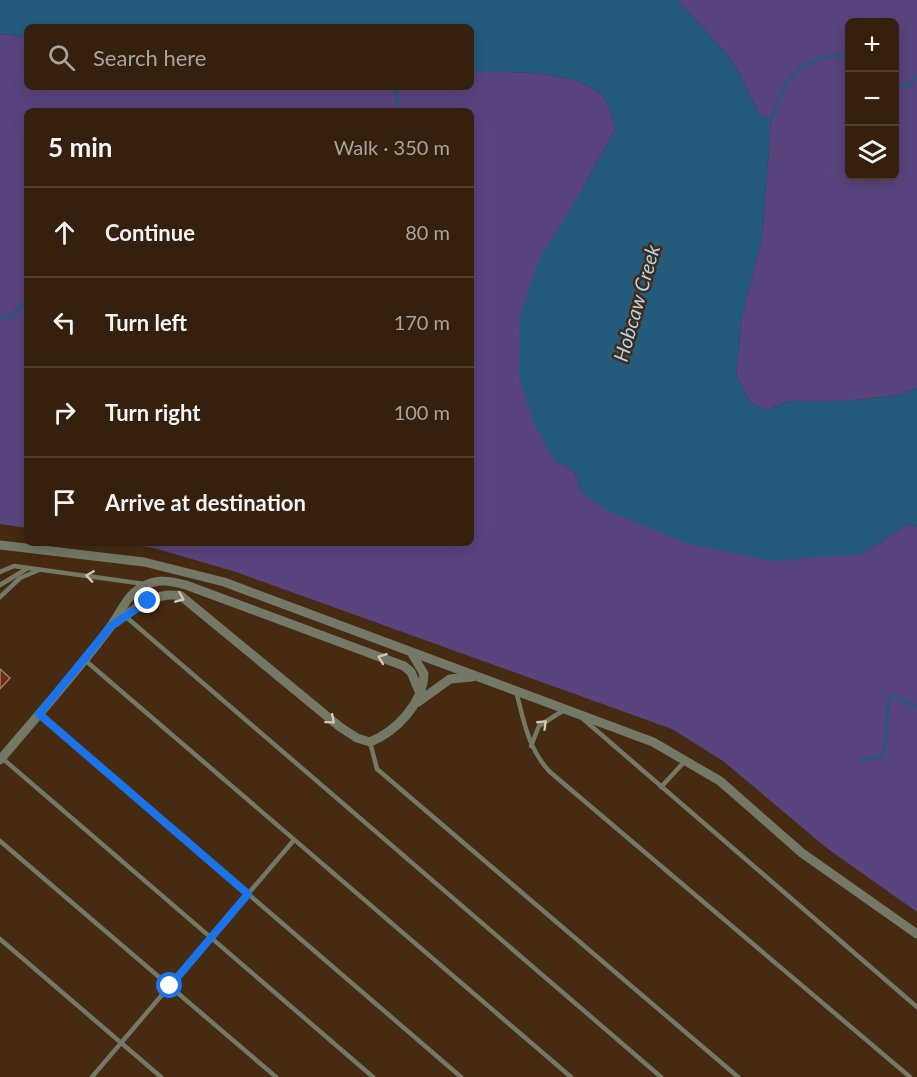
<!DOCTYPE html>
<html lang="en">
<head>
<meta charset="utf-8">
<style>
	:root { --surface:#34200d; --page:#3f2d1b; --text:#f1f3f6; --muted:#a9a39d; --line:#4e3e2e }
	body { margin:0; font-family:Lato,sans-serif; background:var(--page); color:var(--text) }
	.controls { position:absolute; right:18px; top:18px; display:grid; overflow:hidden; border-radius:9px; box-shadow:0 3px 15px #0003 }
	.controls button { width:54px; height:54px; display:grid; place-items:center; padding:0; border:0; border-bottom:2px solid var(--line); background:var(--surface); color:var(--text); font:30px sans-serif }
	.stop { position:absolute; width:18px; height:18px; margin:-14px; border:4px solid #1a73e8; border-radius:50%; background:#fff }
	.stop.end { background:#1a73e8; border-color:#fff; box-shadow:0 2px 6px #0008 }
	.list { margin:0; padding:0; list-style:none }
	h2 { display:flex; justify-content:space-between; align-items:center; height:78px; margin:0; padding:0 24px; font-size:26px }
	h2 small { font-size:20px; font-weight:400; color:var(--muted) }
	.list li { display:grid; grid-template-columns:39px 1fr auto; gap:18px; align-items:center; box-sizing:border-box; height:90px; padding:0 24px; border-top:2px solid var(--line) }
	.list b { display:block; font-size:22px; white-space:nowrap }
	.list em { font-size:20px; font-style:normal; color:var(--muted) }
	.icon { flex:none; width:33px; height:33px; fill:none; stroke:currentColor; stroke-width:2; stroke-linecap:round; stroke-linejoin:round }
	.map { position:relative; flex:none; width:917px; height:1077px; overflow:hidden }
	.search { position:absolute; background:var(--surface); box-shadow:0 3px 15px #0003; left:24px; top:24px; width:450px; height:66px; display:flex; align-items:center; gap:15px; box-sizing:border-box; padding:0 21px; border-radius:9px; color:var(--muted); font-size:22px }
	.panel { position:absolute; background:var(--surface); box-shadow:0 3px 15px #0003; left:24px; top:108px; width:450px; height:438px; border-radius:9px }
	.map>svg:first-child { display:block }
	.green { fill:#5a447e; fill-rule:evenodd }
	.water { fill:#245b7d }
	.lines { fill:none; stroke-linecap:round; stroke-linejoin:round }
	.stream { stroke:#245b7d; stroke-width:3 }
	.building { fill:#702a0e; stroke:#a47b6d; stroke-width:1.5 }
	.service { stroke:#737867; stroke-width:4.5 }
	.minor { stroke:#737867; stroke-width:9 }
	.oneway { stroke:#d5c5b7 }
	.route { stroke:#1a73e8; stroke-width:8 }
	.labels { text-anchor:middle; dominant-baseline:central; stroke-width:5; stroke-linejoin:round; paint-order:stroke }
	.water-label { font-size:20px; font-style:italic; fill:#a8d5f5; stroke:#462a11 }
</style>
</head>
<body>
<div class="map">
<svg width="917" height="1077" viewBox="0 0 917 1077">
	<rect width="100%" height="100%" fill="#462a11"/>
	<g class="green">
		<path d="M677,0h240v388l-18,7 -54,6h-56l-22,9 -16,-7 -15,-28 6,-59 20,-79 9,-116 -12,-8 -27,-53zM850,22h44v154h-44z"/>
		<path d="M0,34l27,3v50h444v-15c35,0 109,-3 133,26 6,7 8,22 11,31l-32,59 -28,273 19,10 8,22 281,61 45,-30 9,3v385l-89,-63 -105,-88 -51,-32 -436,-157 -82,-24 -30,-5h347v-432h-444v417l-27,-4z"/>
	</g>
	<path class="water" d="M0,0h677l55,60 27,53 12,8 -9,116 -20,79 -6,59 15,28 16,7 22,-9h56l54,-6 18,-7v139l-9,-3 -45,30 -91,7 -83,-17 -81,-33 -26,-18 -8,-22 -19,-10 -20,-35 -16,-49 1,-62 19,-56 44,-71 32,-59c-3,-9 -5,-24 -11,-31 -24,-29 -98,-26 -133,-26v-45h-444v10l-27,-3z"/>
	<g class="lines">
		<g class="stream">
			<path d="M894,84l15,2 8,-11"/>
			<path d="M396,87l2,24"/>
			<path d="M273,111h28"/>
			<path d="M771,121c10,-31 18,-52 51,-63 12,-3 16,-4 28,0"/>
			<path d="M0,318l13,-3 14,-15"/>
			<path d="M861,761l21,-5c9,-20 0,-42 10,-61l25,12"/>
		</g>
	</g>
	<path class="building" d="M0,669l10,9 -10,11z"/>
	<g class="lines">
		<g class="service">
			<path d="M0,572l14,-6 131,18"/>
			<path d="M0,585l28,-17"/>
			<path d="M0,597l20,-19 19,-8"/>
			<path d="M125,616l536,461"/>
			<path d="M86,661l485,416"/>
			<path d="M516,691c8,30 12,58 34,81l360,305"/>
			<path d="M39,714l422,363"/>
			<path d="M582,718l335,289"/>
			<path d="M370,742l7,27 361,308"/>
			<path d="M531,746l8,-20 25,-16"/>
			<path d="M2,758l371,319"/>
			<path d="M661,787l25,-27"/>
			<path d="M0,841l276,236"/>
			<path d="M0,939l161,138"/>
			<path d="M92,1077l202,-237"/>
		</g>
		<g class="minor">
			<path d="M0,545l144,17 80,20 429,160 67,39 82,72 115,81"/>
			<path d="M115,623c20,-14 41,-33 66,-27l159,131 17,11 13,4c27,-11 53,-39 54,-68l-13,-22"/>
			<path d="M418,702l32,-23 22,-2"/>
			<path d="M0,760c37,-44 77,-88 111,-134 9,-13 16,-31 31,-39 15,-9 28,-6 44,-2l218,81 7,6 10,24"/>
		</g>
	</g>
	<defs><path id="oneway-chevron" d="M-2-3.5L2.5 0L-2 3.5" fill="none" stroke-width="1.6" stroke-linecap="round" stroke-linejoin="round" transform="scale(1.5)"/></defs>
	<g class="oneway">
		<use href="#oneway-chevron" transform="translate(90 576) rotate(-172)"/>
		<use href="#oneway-chevron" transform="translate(180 598) rotate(23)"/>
		<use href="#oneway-chevron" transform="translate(382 658) rotate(-159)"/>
		<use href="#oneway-chevron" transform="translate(331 720) rotate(40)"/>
		<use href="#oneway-chevron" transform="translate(543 724) rotate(-44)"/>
	</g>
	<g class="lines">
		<path class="route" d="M148,601l-37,25 -72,88 209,180 -78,92"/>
	</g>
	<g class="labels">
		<g class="water-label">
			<text transform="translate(636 303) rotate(-74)">Hobcaw Creek</text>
		</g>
	</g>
</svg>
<div class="controls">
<button>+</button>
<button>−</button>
<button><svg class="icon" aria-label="layers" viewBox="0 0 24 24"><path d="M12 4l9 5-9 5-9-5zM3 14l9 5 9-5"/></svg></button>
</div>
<div class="stop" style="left:170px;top:986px"></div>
<div class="stop end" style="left:148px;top:601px"></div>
<div class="search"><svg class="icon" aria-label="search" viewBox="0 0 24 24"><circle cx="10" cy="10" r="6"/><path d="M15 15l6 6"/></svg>Search here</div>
<section class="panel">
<h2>5 min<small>Walk · 350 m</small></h2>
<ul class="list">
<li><svg class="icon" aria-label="ahead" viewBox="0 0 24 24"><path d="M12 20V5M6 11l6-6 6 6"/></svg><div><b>Continue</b></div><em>80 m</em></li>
<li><svg class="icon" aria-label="left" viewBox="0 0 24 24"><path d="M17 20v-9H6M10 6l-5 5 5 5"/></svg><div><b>Turn left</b></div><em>170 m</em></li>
<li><svg class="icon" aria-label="right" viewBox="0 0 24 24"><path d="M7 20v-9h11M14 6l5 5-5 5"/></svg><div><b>Turn right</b></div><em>100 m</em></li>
<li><svg class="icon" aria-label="arrive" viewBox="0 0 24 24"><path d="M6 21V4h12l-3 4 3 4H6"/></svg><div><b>Arrive at destination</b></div></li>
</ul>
</section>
</div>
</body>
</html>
